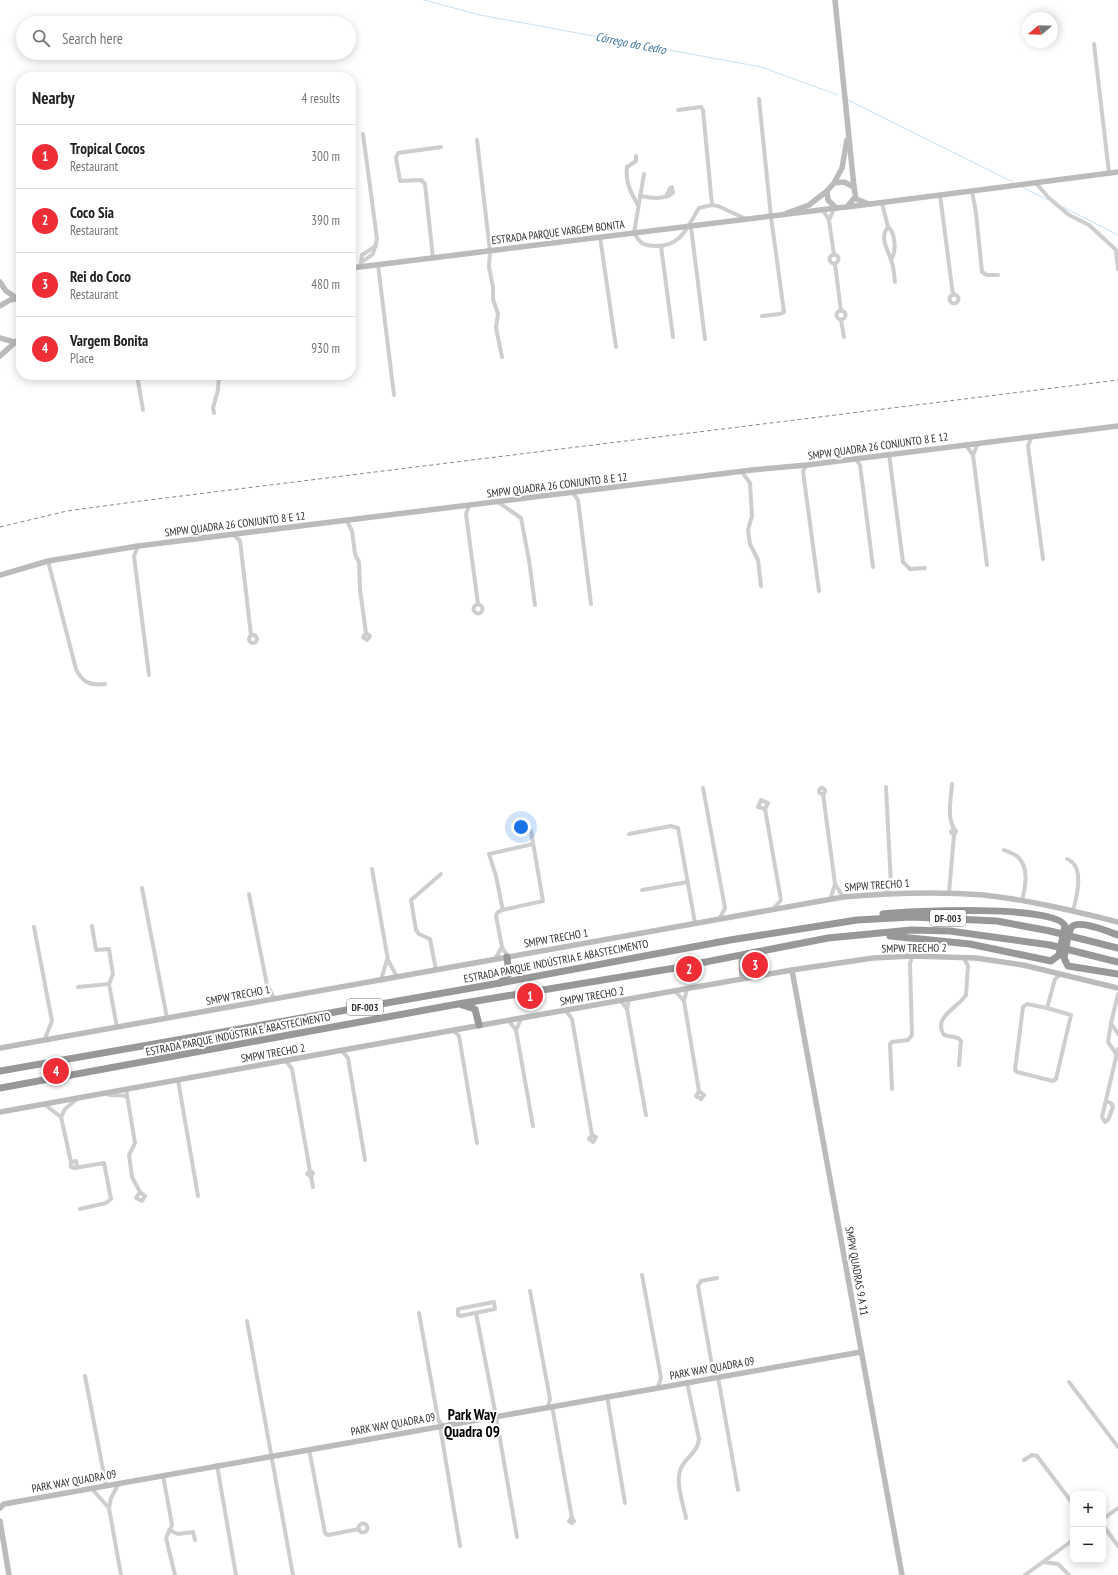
<!DOCTYPE html>
<html lang="en">
<head>
<meta charset="utf-8">
<style>
	:root { --surface:#fff; --page:#f2f2f2; --text:#222; --muted:#767676; --line:#e0e0e0; --accent:#ee2d37 }
	body { margin:0; font-family:"PT Sans Narrow",sans-serif; background:var(--page); color:var(--text) }
	.controls { position:absolute; right:12px; bottom:12px; display:grid; overflow:hidden; border-radius:8px; box-shadow:0 2px 10px #0003 }
	.controls button { width:36px; height:36px; display:grid; place-items:center; padding:0; border:0; border-bottom:1px solid var(--line); background:var(--surface); color:var(--text); font:20px sans-serif }
	.compass { position:absolute; left:1022px; top:12px; width:36px; height:36px; border-radius:50%; background:var(--surface); box-shadow:0 2px 10px #0003; rotate:251deg }
	.you { position:absolute; left:521px; top:827px; width:14px; height:14px; margin:-10px; border:3px solid #fff; border-radius:50%; background:#1a73e8; box-shadow:0 0 0 6px #1a73e833 }
	.badge { display:grid; place-items:center; width:26px; height:26px; border-radius:50%; background:var(--accent); color:#fff; font-size:13px; font-weight:700 }
	.pin { position:absolute; translate:-50% -50%; border:2px solid #fff; box-shadow:0 1px 4px #0006 }
	.list { margin:0; padding:0; list-style:none }
	h2 { display:flex; justify-content:space-between; align-items:center; height:52px; margin:0; padding:0 16px; font-size:17px }
	h2 small { font-size:13px; font-weight:400; color:var(--muted) }
	.list li { display:grid; grid-template-columns:26px 1fr auto; gap:12px; align-items:center; box-sizing:border-box; height:64px; padding:0 16px; border-top:1px solid var(--line) }
	.list b { display:block; font-size:15px; white-space:nowrap }
	.list p { margin:0; font-size:13px; white-space:nowrap; color:var(--muted) }
	.list em { font-size:13px; font-style:normal; color:var(--muted) }
	.icon { flex:none; width:22px; height:22px; fill:none; stroke:currentColor; stroke-width:2; stroke-linecap:round; stroke-linejoin:round }
	.map { position:relative; flex:none; width:1118px; height:1575px; overflow:hidden }
	.search { position:absolute; background:var(--surface); box-shadow:0 2px 10px #0003; left:16px; top:16px; width:340px; height:44px; display:flex; align-items:center; gap:10px; box-sizing:border-box; padding:0 14px; border-radius:22px; color:var(--muted); font-size:15px }
	.panel { position:absolute; background:var(--surface); box-shadow:0 2px 10px #0003; left:16px; top:72px; width:340px; height:308px; border-radius:16px }
	.map>svg:first-child { display:block }
	.lines { fill:none; stroke-linecap:round; stroke-linejoin:round }
	.stream { stroke:#cbe0ef; stroke-width:1 }
	.street { stroke:#cecece; stroke-width:4 }
	.secondary { stroke:#bbb; stroke-width:5.5 }
	.highway { stroke:#989898; stroke-width:7 }
	.rail { stroke:#868686; stroke-width:1; stroke-dasharray:4 3; stroke-linecap:butt }
	.labels { text-anchor:middle; dominant-baseline:central; stroke-width:4; stroke-linejoin:round; paint-order:stroke }
	.shield { fill:#fff; stroke:#6f6f6f; stroke-width:1 }
	.shield-label { font-size:10px; font-weight:bold; fill:#313131 }
	.street-label { font-size:11px; fill:#313131; stroke:#fff }
	.water-label { font-size:12px; font-style:italic; fill:#3a7298; stroke:#fff }
	.district-label { font-size:15px; font-weight:bold; fill:#000; stroke:#fff }
</style>
</head>
<body>
<div class="map">
<svg width="1118" height="1575" viewBox="0 0 1118 1575">
	<rect width="100%" height="100%" fill="#fff"/>
	<g class="lines">
		<g class="stream">
			<path d="M424,0l56,15 281,52 77,28"/>
			<path d="M848,100l165,82"/>
			<path d="M1022,187l26,13"/>
			<path d="M1063,207l55,28"/>
		</g>
		<g class="street">
			<path d="M1094,44l15,129"/>
			<path d="M759,99l12,118 13,95 -4,2 -18,2"/>
			<path d="M477,140l13,111 -1,16 4,20v12l5,15 -2,14 6,29"/>
			<path d="M636,156v5l-9,6c-2,15 4,26 11,38"/>
			<path d="M644,174l-10,59c6,10 9,13 22,13 26,0 31,-19 43,-38l13,-3 -9,-95 -2,-3 -23,3"/>
			<path d="M1035,182l14,16 20,17 20,10 27,25 2,19"/>
			<path d="M972,191l4,22 6,59 5,3h11"/>
			<path d="M940,195l13,100"/>
			<path d="M640,196c11,2 24,4 33,-3l-1,-6 -2,1 -4,9"/>
			<path d="M882,203l6,24c-9,10 0,23 3,33 3,7 3,15 4,22"/>
			<path d="M712,205l6,1 28,13"/>
			<path d="M823,210l6,10 5,35"/>
			<path d="M829,220l5,-11"/>
			<path d="M691,227l14,112"/>
			<path d="M888,227c7,5 9,25 3,32"/>
			<path d="M600,237l16,110"/>
			<path d="M661,246l12,91"/>
			<circle cx="834" cy="259" r="4.5"/>
			<path d="M433,258l-8,-74 -4,-4 -21,1 -4,-23 2,-5 43,-6"/>
			<path d="M362,262l11,-8 4,-15 -14,-105"/>
			<path d="M361,263l1,-8 14,-9"/>
			<path d="M835,264l6,47"/>
			<path d="M378,265l16,130"/>
			<circle cx="954" cy="299" r="4.5"/>
			<circle cx="841" cy="315" r="4.5"/>
			<path d="M841,320l3,17"/>
			<path d="M137,375l6,35"/>
			<path d="M279,377l11,-2"/>
			<path d="M214,413l-1,-5 5,-18 1,-15"/>
			<path d="M1032,436l-4,10 15,113"/>
			<path d="M978,443l-5,12 14,110"/>
			<path d="M965,444l8,11"/>
			<path d="M889,454l14,108 7,7 15,-1"/>
			<path d="M855,458l5,7 13,102"/>
			<path d="M807,465l-4,6 16,120"/>
			<path d="M742,472l8,11 2,33 -4,14 2,14 8,16 3,26"/>
			<path d="M573,493l5,7 13,104"/>
			<path d="M498,502l23,16 8,42 6,45"/>
			<path d="M469,506l-3,8 12,90"/>
			<path d="M347,521l5,10 3,23 4,8 1,28 6,43 4,3 -3,4 -4,-3 3,-4"/>
			<path d="M234,535l6,6 11,94"/>
			<path d="M138,546l-4,10 15,119"/>
			<path d="M48,561l28,108c6,13 14,17 29,15"/>
			<circle cx="478" cy="609" r="4.5"/>
			<circle cx="253" cy="639" r="4"/>
			<path d="M952,784c-1,15 -6,36 4,47l-2,4 -3,-3 2,-3"/>
			<path d="M886,787l5,98 -5,8"/>
			<path d="M703,788l22,120 -5,10"/>
			<circle cx="822" cy="791" r="3"/>
			<path d="M823,794l12,90 8,13"/>
			<path d="M765,809l-7,-2 3,-7 7,3 -3,6 16,91 -8,9"/>
			<path d="M629,834l42,-8 7,2 17,95"/>
			<path d="M1004,850c4,2 11,4 14,7 12,12 7,30 4,44"/>
			<path d="M1067,859c18,7 10,37 6,52"/>
			<path d="M372,869l16,91 9,17"/>
			<path d="M142,888l25,130"/>
			<path d="M642,890l46,-8"/>
			<path d="M949,893l5,-58"/>
			<path d="M249,894l18,91 7,13"/>
			<path d="M830,900l5,-16"/>
			<path d="M502,910l41,-9 -12,-70"/>
			<path d="M92,926l4,24 13,-1 4,25 -4,10 8,43"/>
			<path d="M34,927l18,94 -8,20"/>
			<path d="M508,957l-6,-10 -6,-31 1,-3 5,-3v-4l-6,-30 -7,-22 44,-10"/>
			<path d="M495,959l7,-12"/>
			<path d="M436,970l-6,-31 -11,-5 -3,-4 -5,-30 30,-26"/>
			<path d="M381,980l6,-20"/>
			<path d="M78,987l31,-3"/>
			<path d="M687,989l-3,12 15,90 -3,5 5,3 3,-4 -5,-4"/>
			<path d="M675,991l9,10"/>
			<path d="M1118,994l-7,29 7,11"/>
			<path d="M629,999l-2,10 19,106"/>
			<path d="M621,1001l6,8"/>
			<path d="M1027,1004l20,4 24,7 -15,64 -3,2 -36,-9 -2,-2 8,-63z"/>
			<path d="M1047,1008l8,-29 6,-5"/>
			<path d="M566,1011l6,8 20,116 4,2 -3,5 -4,-3 3,-4"/>
			<path d="M509,1021l7,9 17,96"/>
			<path d="M1111,1023l-3,19 9,13"/>
			<path d="M516,1030l5,-11"/>
			<path d="M454,1031l5,5 18,107"/>
			<path d="M342,1051l6,7 17,102"/>
			<path d="M286,1061l6,8 18,102 -3,3 4,3 2,-4 -3,-2"/>
			<path d="M959,1065l2,-24 -3,-3 -14,-3c-12,-18 14,-27 22,-40l2,-29 -4,-8"/>
			<path d="M178,1080l20,116"/>
			<path d="M126,1089l9,54 -6,12 3,22 8,15 5,4 -3,5 -6,-3 4,-6"/>
			<path d="M892,1089l-2,-45 2,-2 16,-2 4,-5 -2,-71 2,-8"/>
			<path d="M105,1093c7,5 15,0 22,4"/>
			<path d="M1106,1101l5,2 2,4 -5,13 -3,2 -3,-5 16,-68"/>
			<path d="M44,1104l17,13"/>
			<path d="M71,1162l-10,-45 4,-8 12,-10"/>
			<path d="M77,1166l-1,-5 -5,1v5l4,1 29,-5 7,36 -5,4 -26,6"/>
			<path d="M311,1177l2,10"/>
			<path d="M642,1275l19,103 -3,9"/>
			<path d="M530,1291l20,108 -2,7"/>
			<path d="M494,1302l1,7 -35,7 -2,-1v-6z"/>
			<path d="M419,1313l19,106 4,7"/>
			<path d="M476,1313l20,103 21,121"/>
			<path d="M247,1321l46,254"/>
			<path d="M85,1376l21,109"/>
			<path d="M714,1377l-16,-91 3,-5 16,-3"/>
			<path d="M718,1377l20,113"/>
			<path d="M1069,1382l49,65"/>
			<path d="M607,1396l18,107"/>
			<path d="M552,1406l20,112 2,3 -2,2 -3,-2 3,-3"/>
			<path d="M440,1426l20,120"/>
			<path d="M309,1449l16,84 3,2 31,-6"/>
			<path d="M1024,1460l8,-5 5,1 36,48"/>
			<path d="M217,1465l19,110"/>
			<path d="M163,1475l9,50 -6,13 9,37"/>
			<path d="M91,1488l18,20 12,67"/>
			<path d="M109,1508l2,-10 8,-15"/>
			<path d="M686,1518c-3,-15 -11,-36 -5,-50 5,-11 17,-16 18,-29l-12,-57"/>
			<path d="M1103,1519l15,-11"/>
			<circle cx="363" cy="1528" r="4.5"/>
			<path d="M1103,1525l15,21"/>
			<path d="M169,1530l9,4 15,-2 2,8"/>
			<path d="M1043,1562l15,2 11,11"/>
			<path d="M1025,1575l48,-35"/>
		</g>
		<g class="secondary">
			<path d="M835,0l19,187"/>
			<path d="M834,183l8,-15 5,-28"/>
			<path d="M855,197l-8,10 -11,1 -8,-8 -1,-9 7,-8 10,-1 10,5 2,12 13,5"/>
			<path d="M847,207l271,-35"/>
			<path d="M787,213l22,-8 18,-14"/>
			<path d="M351,268l485,-60"/>
			<path d="M0,282l6,9 12,8"/>
			<path d="M0,306l10,-6 7,-1"/>
			<path d="M0,338l14,4"/>
			<path d="M0,356l21,-19"/>
			<path d="M0,575l48,-14 90,-15 614,-76 55,-5 311,-39"/>
			<path d="M741,956l1,23"/>
			<path d="M792,970l110,605"/>
			<path d="M0,1048l843,-151c46,-4 93,-6 140,-2 46,5 91,16 135,27"/>
			<path d="M0,1112l482,-87 310,-55 81,-12 39,-2 64,2 47,7 95,23"/>
			<path d="M0,1508l4,-4 45,-8 812,-144"/>
			<path d="M0,1521l9,54"/>
		</g>
		<g class="highway">
			<path d="M883,914c25,-3 174,-10 182,12l-6,29 -8,6 -81,-17 -80,-8"/>
			<path d="M1118,935c-9,-3 -41,-17 -47,-7 -4,8 -5,21 -7,30l4,8 50,8"/>
			<path d="M500,983l9,-9 -2,-17"/>
			<path d="M462,1005l13,4 4,16"/>
			<path d="M0,1071l500,-88 230,-43 127,-20 54,-3 86,4 53,10 68,17"/>
			<path d="M0,1088l458,-84 217,-36 153,-30 83,-8 39,1 100,14 68,17"/>
		</g>
		<path class="rail" d="M0,527l67,-16 74,-10 977,-121"/>
	</g>
	<g class="labels">
		<g class="shield">
			<rect x="930" y="910" width="36" height="16" rx="3"/>
			<rect x="347" y="999" width="36" height="16" rx="3"/>
		</g>
		<g class="shield-label">
			<text x="948" y="918">DF-003</text>
			<text x="365" y="1007">DF-003</text>
		</g>
		<g class="street-label">
			<text transform="translate(558 232) rotate(-7)">ESTRADA PARQUE VARGEM BONITA</text>
			<text transform="translate(878 446) rotate(-8)">SMPW QUADRA 26 CONJUNTO 8 E 12</text>
			<text transform="translate(557 485) rotate(-7)">SMPW QUADRA 26 CONJUNTO 8 E 12</text>
			<text transform="translate(235 524) rotate(-7)">SMPW QUADRA 26 CONJUNTO 8 E 12</text>
			<text transform="translate(877 885) rotate(-4)">SMPW TRECHO 1</text>
			<text transform="translate(556 938) rotate(-10)">SMPW TRECHO 1</text>
			<text transform="translate(914 948) rotate(-1)">SMPW TRECHO 2</text>
			<text transform="translate(556 961) rotate(-11)">ESTRADA PARQUE INDÚSTRIA E ABASTECIMENTO</text>
			<text transform="translate(238 995) rotate(-11)">SMPW TRECHO 1</text>
			<text transform="translate(592 996) rotate(-10)">SMPW TRECHO 2</text>
			<text transform="translate(238 1034) rotate(-11)">ESTRADA PARQUE INDÚSTRIA E ABASTECIMENTO</text>
			<text transform="translate(273 1053) rotate(-10)">SMPW TRECHO 2</text>
			<text transform="translate(857 1271) rotate(80)">SMPW QUADRAS 9 A 11</text>
			<text transform="translate(712 1368) rotate(-10)">PARK WAY QUADRA 09</text>
			<text transform="translate(393 1424) rotate(-10)">PARK WAY QUADRA 09</text>
			<text transform="translate(74 1481) rotate(-10)">PARK WAY QUADRA 09</text>
		</g>
		<g class="water-label">
			<text transform="translate(631 43) rotate(11)">Córrego do Cedro</text>
		</g>
		<g class="district-label">
			<text x="472" y="1414">Park Way<tspan x="472" dy="17">Quadra 09</tspan></text>
		</g>
	</g>
</svg>
<div class="controls">
<button>+</button>
<button>−</button>
</div>
<svg class="compass" viewBox="-18 -18 36 36"><path d="M0-13l5 13h-10z" fill="#e53935"/><path d="M0 13l5-13h-10z" fill="#767676"/></svg>
<div class="you"></div>
<div class="pin badge" style="left:530px;top:996px">1</div>
<div class="pin badge" style="left:689px;top:969px">2</div>
<div class="pin badge" style="left:755px;top:965px">3</div>
<div class="pin badge" style="left:56px;top:1071px">4</div>
<div class="search"><svg class="icon" aria-label="search" viewBox="0 0 24 24"><circle cx="10" cy="10" r="6"/><path d="M15 15l6 6"/></svg>Search here</div>
<section class="panel">
<h2>Nearby<small>4 results</small></h2>
<ul class="list">
<li><span class="badge">1</span><div><b>Tropical Cocos</b><p>Restaurant</p></div><em>300 m</em></li>
<li><span class="badge">2</span><div><b>Coco Sia</b><p>Restaurant</p></div><em>390 m</em></li>
<li><span class="badge">3</span><div><b>Rei do Coco</b><p>Restaurant</p></div><em>480 m</em></li>
<li><span class="badge">4</span><div><b>Vargem Bonita</b><p>Place</p></div><em>930 m</em></li>
</ul>
</section>
</div>
</body>
</html>
